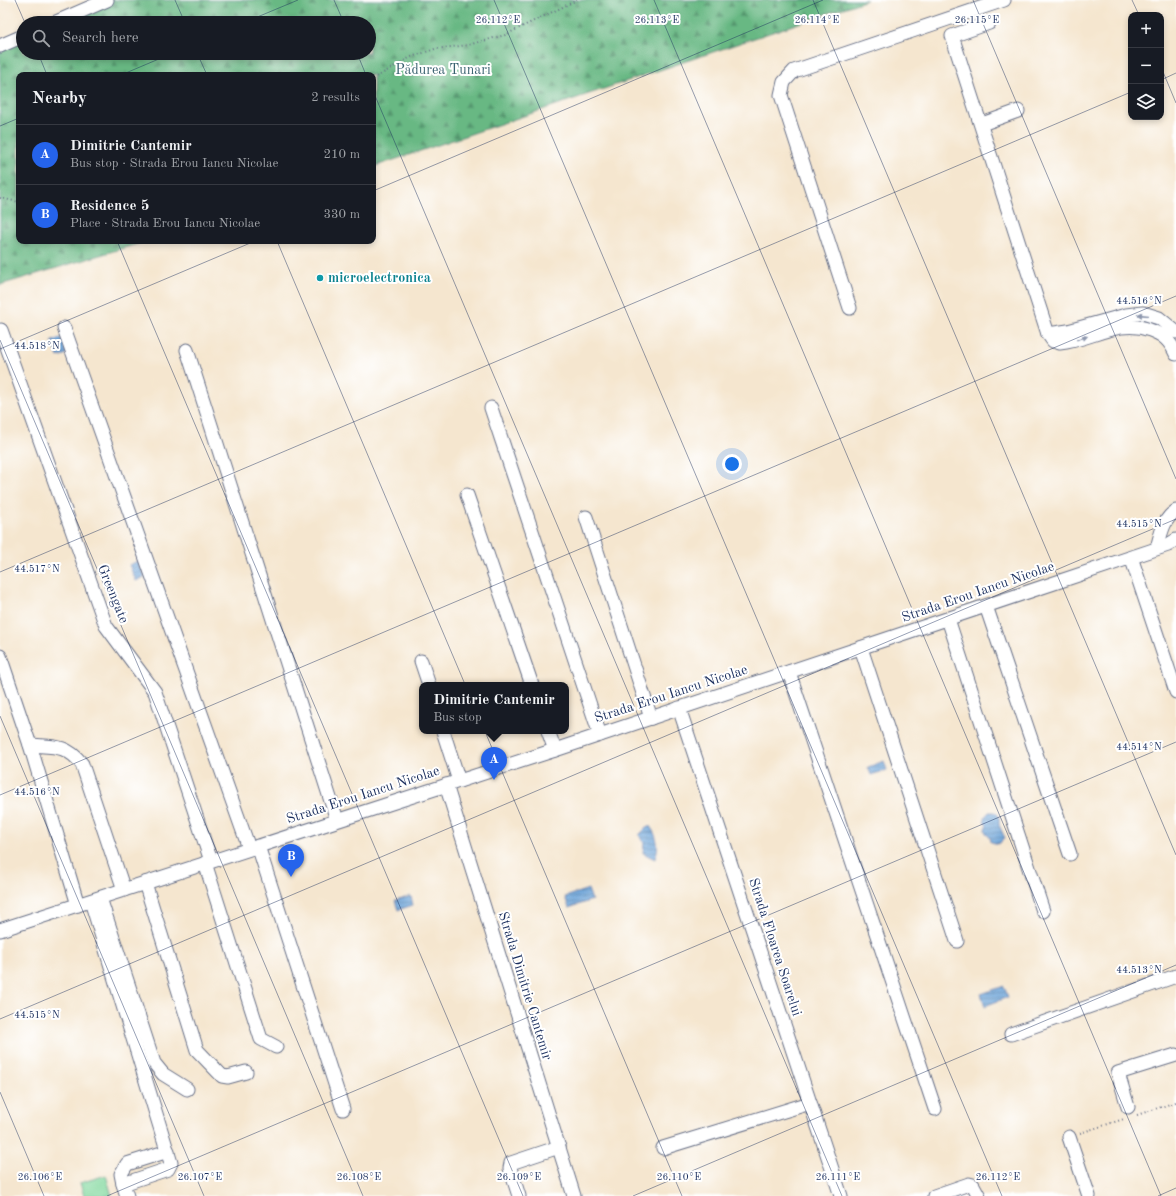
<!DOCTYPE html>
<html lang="en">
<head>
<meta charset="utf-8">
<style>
	:root { --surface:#171b24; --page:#242831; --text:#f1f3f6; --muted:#9ea1a6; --line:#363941; --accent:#2563eb }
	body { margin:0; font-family:"Old Standard TT",serif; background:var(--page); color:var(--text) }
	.controls { position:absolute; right:12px; top:12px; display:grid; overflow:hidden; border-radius:8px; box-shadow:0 2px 6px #0003 }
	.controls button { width:36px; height:36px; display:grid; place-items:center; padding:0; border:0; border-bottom:1px solid var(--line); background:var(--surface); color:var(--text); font:20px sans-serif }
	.you { position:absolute; left:732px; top:464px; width:14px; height:14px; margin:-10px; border:3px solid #fff; border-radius:50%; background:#1a73e8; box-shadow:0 0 0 6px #1a73e833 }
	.badge { display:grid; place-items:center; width:26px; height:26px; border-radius:50%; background:var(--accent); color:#fff; font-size:13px; font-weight:700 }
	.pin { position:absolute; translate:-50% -33px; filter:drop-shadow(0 1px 2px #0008) }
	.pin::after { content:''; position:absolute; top:21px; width:14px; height:12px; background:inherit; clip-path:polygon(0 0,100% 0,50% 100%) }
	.popup { position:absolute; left:419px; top:682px; width:150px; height:52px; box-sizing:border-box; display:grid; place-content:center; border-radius:8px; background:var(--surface); filter:drop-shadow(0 1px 3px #0005); font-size:13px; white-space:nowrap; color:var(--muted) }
	.popup b { font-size:15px; color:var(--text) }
	.popup::after { content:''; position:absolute; left:50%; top:100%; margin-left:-8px; border:8px solid transparent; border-top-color:var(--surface) }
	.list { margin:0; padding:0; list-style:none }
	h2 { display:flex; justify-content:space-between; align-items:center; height:52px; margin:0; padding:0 16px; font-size:17px }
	h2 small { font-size:13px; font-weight:400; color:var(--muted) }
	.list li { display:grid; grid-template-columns:26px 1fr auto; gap:12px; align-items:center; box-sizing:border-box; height:60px; padding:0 16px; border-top:1px solid var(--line) }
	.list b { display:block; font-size:15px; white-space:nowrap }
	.list p { margin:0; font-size:13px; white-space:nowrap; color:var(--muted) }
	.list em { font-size:13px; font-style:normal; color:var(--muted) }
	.icon { flex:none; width:22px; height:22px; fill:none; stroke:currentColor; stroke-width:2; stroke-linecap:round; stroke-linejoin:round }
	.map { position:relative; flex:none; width:1176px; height:1196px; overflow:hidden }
	.search { position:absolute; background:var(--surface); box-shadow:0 2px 6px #0003; left:16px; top:16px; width:360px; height:44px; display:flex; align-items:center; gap:10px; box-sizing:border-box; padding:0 14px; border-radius:22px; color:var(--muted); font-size:15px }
	.panel { position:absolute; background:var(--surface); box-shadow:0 2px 6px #0003; left:16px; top:72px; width:360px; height:172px; border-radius:8px }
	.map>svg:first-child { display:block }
	.forest { fill:url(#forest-firs); stroke:#417470 }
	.green { fill:#7fd79b; stroke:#4d837c }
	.water { fill:url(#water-rules); stroke:#42689a }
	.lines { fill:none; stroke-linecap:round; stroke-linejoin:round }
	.minor-casing { stroke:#676f86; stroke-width:15 }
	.path { stroke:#676f86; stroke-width:2; stroke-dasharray:1 3; stroke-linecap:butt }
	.minor { stroke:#fff; stroke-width:13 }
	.oneway { fill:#8d97ae }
	.ticks { fill:none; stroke:#1b2f5e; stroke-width:1; stroke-opacity:0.45 }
	.culture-dot { fill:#0f9aa8; stroke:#fff; stroke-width:1.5 }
	.labels { text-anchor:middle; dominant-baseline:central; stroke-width:4; stroke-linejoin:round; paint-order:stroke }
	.park-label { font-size:14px; fill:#396170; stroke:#fff }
	.culture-label { font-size:14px; font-weight:bold; fill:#0d838f; stroke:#fff; text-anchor:start }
	.street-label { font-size:14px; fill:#1b2f5e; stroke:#fff }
	.ticks-label { font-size:10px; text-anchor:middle; fill:#1b2f5e; stroke:#fff; stroke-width:4; stroke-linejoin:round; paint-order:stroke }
</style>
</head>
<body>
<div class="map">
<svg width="1176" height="1196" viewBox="0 0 1176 1196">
	<defs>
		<pattern id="forest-firs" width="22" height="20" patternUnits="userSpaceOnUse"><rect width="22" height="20" fill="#67b883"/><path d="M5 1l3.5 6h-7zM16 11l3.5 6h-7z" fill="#54966e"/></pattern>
		<pattern id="water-rules" width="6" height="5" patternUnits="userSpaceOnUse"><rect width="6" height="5" fill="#68a0d6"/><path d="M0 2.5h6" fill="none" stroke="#5583b1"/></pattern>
	</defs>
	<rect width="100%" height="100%" fill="#fff"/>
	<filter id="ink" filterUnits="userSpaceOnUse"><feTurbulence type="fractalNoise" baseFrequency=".025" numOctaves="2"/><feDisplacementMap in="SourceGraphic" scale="8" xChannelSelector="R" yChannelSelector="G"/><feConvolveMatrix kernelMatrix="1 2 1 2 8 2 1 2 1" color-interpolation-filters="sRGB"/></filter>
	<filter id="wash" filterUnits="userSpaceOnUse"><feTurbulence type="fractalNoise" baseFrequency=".012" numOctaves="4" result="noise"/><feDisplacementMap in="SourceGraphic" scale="16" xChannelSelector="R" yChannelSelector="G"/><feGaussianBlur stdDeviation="0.9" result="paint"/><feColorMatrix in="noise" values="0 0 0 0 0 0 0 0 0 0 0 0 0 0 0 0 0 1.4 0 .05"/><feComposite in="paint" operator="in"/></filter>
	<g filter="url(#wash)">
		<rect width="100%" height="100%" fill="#f5e6cf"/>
		<path class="forest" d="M107,0h760l-494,167v-92h-354v166h128l-147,44v-239l23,-10v17h346v-30h-316z"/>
		<path class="green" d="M106,1175l6,21h-28l-4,-13z"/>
		<g class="water">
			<path d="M61,338l6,16 -9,3 -6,-16z"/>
			<path d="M138,561l7,16 -9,4 -7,-16z"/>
			<path d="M884,761l3,9 -16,5 -3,-8z"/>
			<path d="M989,812h6l4,4v9l6,13 -6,6 -8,-2 -1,-5 -4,-3 -1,-5 2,-4 -2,-2 -1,-5z"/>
			<path d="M649,825c8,10 11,21 6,34l-12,-6 1,-10 -5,-8z"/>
			<path d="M588,889l4,11 -23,8 -4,-11z"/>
			<path d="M411,896l2,9 -15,5 -3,-9z"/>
			<path d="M1004,986l4,11 -23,9 -4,-12z"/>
		</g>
	</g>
	<g filter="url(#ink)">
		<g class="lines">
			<defs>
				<g id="minor">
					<path d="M54,23l53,-23"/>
					<path d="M989,23l-37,13 96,298 5,7 7,2c31,-3 59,-25 90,-13 14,5 20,11 26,24"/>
					<path d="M0,46l23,-10"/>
					<path d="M982,124l36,-13"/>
					<path d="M850,308l-69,-213 3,-13 10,-11 210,-71"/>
					<path d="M64,328l185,520"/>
					<path d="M1,330l105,296 49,66 56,169"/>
					<path d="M1048,334l20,-3 58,-16 17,-2 16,5 17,14"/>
					<path d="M187,350l150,470"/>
					<path d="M491,408l109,327"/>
					<path d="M467,495l65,190"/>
					<path d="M586,517l65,201"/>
					<path d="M1157,548c4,-14 6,-29 19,-37"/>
					<path d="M1131,557l45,135"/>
					<path d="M986,606l84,248"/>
					<path d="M948,619l95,292"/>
					<path d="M861,648l96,293"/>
					<path d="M0,656l30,89 48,160"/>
					<path d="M421,661l8,24"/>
					<path d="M789,672l146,437"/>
					<path d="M679,708l162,488"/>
					<path d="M443,731l16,50"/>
					<path d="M548,731l7,19"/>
					<path d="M30,745c24,2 36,-1 52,19l42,126"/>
					<path d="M446,785l128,411"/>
					<path d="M258,846l85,263"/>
					<path d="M205,863l56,176 15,8"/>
					<path d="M145,883l52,167 25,26 6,1 18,-5"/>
					<path d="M100,898l54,165 9,11 24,15"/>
					<path d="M91,901l80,262 -3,6 -45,15 4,12"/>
					<path d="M0,930l555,-180 613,-205 8,-5"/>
					<path d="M1011,1034l165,-58"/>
					<path d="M1128,1107l-10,-34 58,-18"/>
					<path d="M1069,1137l20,59"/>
					<path d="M663,1148l147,-45"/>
					<path d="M123,1184l-2,-10 6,-10 41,-13"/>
					<path d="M519,1196l-9,-28 1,-5 48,-16"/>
					<path d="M934,1196l35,-12 4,1 6,11"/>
				</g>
			</defs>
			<use href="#minor" class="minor-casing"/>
			<g class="path">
				<path d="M373,79l38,-22 24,-8 33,-4 37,-10 72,-35"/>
				<path d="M0,198l19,4"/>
				<path d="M1137,1115l39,-13"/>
				<path d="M1080,1133l44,-14"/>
			</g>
			<use href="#minor" class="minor"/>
		</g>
		<defs><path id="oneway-solid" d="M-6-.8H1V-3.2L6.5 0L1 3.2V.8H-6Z"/></defs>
		<g class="oneway">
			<use href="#oneway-solid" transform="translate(1143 315) rotate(-175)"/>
			<use href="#oneway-solid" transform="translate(1082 338) rotate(-17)"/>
		</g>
	</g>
	<path class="ticks" d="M15,0l10,23M175,0l10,23M334,0l10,23M494,0l508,1196M654,0l507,1196M813,0l363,855M973,0l203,479M1132,0l7,15M243,23l55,-23M38,53l9,22M197,53l10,22M357,53l9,22M1161,67l15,36M121,75l52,-22M1161,80l15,-7M373,91l469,1105M0,126l19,-8M373,191l450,-191M117,241l406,955M277,241l405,955M0,340l363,856M0,349l255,-108M0,572l1131,-480M0,716l204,480M0,795l1176,-499M0,1019l1176,-500M0,1092l44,104M107,1196l1069,-454M633,1196l543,-231M1158,1196l18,-8"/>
	<circle class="culture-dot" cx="320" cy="278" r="4"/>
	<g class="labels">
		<g class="park-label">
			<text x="443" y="70">Pădurea Tunari</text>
		</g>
		<g class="culture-label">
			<text x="328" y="278">microelectronica</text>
		</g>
		<g class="street-label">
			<text transform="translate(978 592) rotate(-19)">Strada Erou Iancu Nicolae</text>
			<text transform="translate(113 594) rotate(68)">Greengate</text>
			<text transform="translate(671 694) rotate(-18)">Strada Erou Iancu Nicolae</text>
			<text transform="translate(363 795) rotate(-18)">Strada Erou Iancu Nicolae</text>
			<text transform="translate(775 947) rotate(72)">Strada Floarea Soarelui</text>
			<text transform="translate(525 986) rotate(73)">Strada Dimitrie Cantemir</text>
		</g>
	</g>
	<g class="ticks-label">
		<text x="498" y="23">26.112°E</text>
		<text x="657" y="23">26.113°E</text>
		<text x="817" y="23">26.114°E</text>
		<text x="977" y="23">26.115°E</text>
		<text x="1139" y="304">44.516°N</text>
		<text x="37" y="349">44.518°N</text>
		<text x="1139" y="527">44.515°N</text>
		<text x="37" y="572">44.517°N</text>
		<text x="1139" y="750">44.514°N</text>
		<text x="37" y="795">44.516°N</text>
		<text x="1139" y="973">44.513°N</text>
		<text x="37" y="1018">44.515°N</text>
		<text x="40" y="1180">26.106°E</text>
		<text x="200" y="1180">26.107°E</text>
		<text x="359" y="1180">26.108°E</text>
		<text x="519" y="1180">26.109°E</text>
		<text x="679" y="1180">26.110°E</text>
		<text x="838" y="1180">26.111°E</text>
		<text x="998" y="1180">26.112°E</text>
	</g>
</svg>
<div class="controls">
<button>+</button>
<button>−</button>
<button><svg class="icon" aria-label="layers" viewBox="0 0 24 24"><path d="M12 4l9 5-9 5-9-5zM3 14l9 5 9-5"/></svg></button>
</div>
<div class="you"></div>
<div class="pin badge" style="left:494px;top:780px">A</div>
<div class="popup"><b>Dimitrie Cantemir</b>Bus stop</div>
<div class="pin badge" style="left:291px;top:877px">B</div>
<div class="search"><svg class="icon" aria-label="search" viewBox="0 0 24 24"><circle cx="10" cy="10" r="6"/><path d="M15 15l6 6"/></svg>Search here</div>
<section class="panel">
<h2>Nearby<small>2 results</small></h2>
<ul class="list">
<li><span class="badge">A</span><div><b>Dimitrie Cantemir</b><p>Bus stop · Strada Erou Iancu Nicolae</p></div><em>210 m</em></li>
<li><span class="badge">B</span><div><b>Residence 5</b><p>Place · Strada Erou Iancu Nicolae</p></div><em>330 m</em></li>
</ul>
</section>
</div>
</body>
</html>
